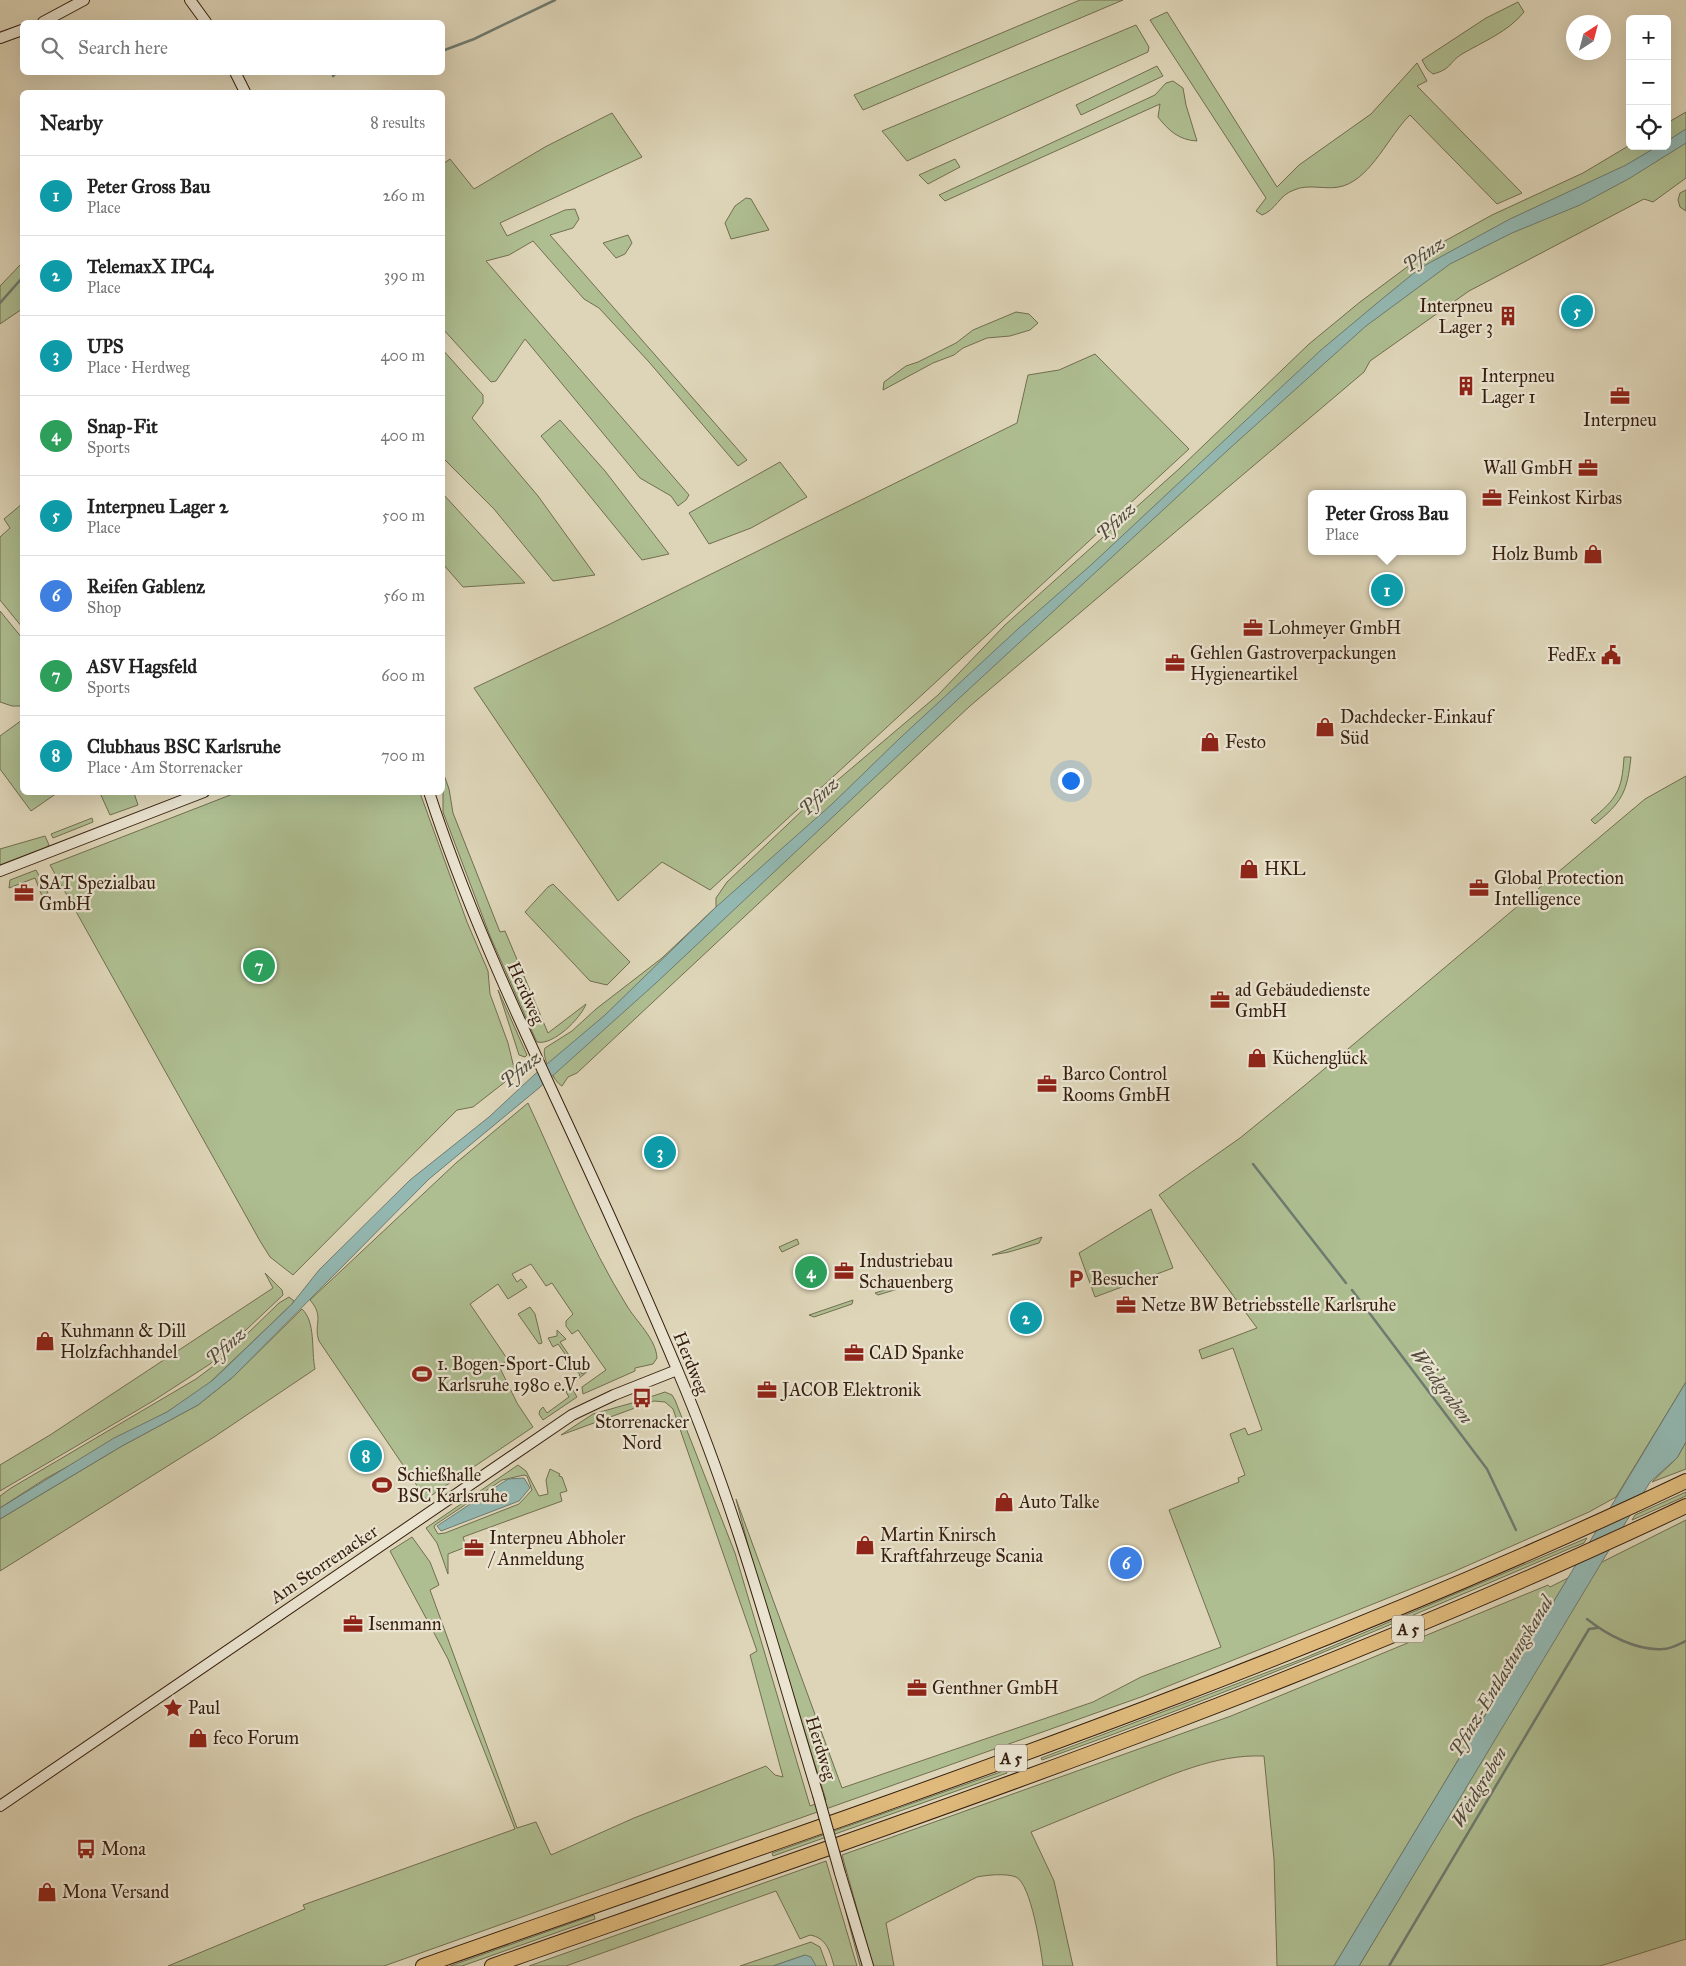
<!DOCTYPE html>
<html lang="en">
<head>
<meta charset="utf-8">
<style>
	:root { --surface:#fff; --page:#f6f6f6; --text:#222; --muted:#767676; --line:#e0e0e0; --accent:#8f2418 }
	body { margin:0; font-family:"IM FELL Great Primer",serif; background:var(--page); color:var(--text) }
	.controls { position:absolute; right:15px; top:15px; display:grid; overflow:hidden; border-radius:8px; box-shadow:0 5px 20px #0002 }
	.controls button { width:45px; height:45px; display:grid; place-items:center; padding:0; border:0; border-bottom:1px solid var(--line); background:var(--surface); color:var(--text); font:25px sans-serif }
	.compass { position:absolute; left:1566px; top:15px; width:45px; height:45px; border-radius:50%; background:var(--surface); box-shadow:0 5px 20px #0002; rotate:36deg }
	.you { position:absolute; left:1070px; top:780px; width:18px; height:18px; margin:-12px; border:4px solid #fff; border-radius:50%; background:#1a73e8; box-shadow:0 0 0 8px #1a73e833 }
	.badge { display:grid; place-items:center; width:32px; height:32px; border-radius:50%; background:var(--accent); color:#fff; font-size:16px; font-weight:700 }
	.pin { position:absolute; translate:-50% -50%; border:2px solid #fff; box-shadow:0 1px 5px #0006 }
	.popup { position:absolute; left:1308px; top:490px; width:158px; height:65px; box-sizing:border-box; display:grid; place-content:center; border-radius:8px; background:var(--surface); filter:drop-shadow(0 1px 4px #0005); font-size:16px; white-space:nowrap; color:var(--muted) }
	.popup b { font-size:19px; color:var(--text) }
	.popup::after { content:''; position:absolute; left:50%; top:100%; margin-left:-10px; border:10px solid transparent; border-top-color:var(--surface) }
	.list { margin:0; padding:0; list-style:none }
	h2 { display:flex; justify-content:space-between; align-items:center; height:65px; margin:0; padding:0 20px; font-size:21px }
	h2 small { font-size:16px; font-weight:400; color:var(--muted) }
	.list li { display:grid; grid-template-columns:32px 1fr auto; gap:15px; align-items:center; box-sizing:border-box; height:80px; padding:0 20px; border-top:1px solid var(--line) }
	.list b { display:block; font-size:19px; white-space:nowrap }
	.list p { margin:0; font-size:16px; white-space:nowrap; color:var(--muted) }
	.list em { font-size:16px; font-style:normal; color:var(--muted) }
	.icon { flex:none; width:28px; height:28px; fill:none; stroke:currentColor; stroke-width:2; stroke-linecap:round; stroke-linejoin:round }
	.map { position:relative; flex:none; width:1686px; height:1966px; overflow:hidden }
	.search { position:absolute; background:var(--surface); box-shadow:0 5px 20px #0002; left:20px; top:20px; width:425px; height:55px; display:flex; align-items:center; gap:12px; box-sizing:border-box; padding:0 18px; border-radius:8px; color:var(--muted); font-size:19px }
	.panel { position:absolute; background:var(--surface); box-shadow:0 5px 20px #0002; left:20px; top:90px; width:425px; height:705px; border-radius:8px }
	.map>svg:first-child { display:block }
	.green { fill:#aebe91; stroke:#726e50; fill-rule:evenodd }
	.water { fill:#93b8b2; stroke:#6e7b70 }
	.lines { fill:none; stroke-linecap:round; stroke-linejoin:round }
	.stream { stroke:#6e7b70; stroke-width:2.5 }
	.secondary-casing { stroke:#361f0e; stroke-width:12 }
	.highway-casing { stroke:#361f0e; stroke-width:16 }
	.secondary { stroke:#eae4d1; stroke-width:10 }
	.highway { stroke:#dfba7c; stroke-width:14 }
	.secondary-bridge-casing { stroke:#361f0e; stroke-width:12; stroke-linecap:butt }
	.secondary-bridge { stroke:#eae4d1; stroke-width:10 }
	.labels { text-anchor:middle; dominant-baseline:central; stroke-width:4.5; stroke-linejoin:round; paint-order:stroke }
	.shield { fill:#eae4d1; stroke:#6c5a48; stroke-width:1 }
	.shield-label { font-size:16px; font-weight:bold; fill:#361f0e }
	.poi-label { font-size:18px; fill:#361f0e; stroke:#eae4d1; text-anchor:start }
	.street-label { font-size:18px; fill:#361f0e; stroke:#eae4d1 }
	.water-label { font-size:19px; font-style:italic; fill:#524d3f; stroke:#eae4d1 }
</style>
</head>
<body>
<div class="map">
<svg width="1686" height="1966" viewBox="0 0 1686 1966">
	<rect width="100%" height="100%" fill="#ded5b8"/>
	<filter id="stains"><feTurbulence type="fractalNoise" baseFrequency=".004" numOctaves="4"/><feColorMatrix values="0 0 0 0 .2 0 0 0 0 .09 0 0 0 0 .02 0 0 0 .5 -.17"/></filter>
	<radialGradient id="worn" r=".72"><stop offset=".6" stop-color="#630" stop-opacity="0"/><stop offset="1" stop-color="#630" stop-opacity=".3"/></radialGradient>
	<g class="green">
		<path d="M1080,0h43l-260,110 -9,-15z"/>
		<path d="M1518,2l6,10c-16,20 -40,29 -62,42 -13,8 -10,15 -29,20l-6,-5 -5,-9 64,-42z"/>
		<path d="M1167,12l110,175 22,-22 72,-51 46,-51 10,18 -10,5 105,107 -25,11 -87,-89c-21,20 -38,62 -67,71 -16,5 -34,-3 -49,4 -15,5 -18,20 -32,25l-6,-4 10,-13 -116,-178z"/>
		<path d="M1136,25l13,22 -1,5 -241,109 -25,-30z"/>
		<path d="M1157,66l6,10 -82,39 -5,-10z"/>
		<path d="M1173,81l10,7 3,17 11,36c-18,-1 -28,-10 -39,-24l2,-13 -215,97 -6,-6 216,-100 11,-12z"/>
		<path d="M1686,112v66l-33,24 -9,-3 -175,92 -99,70 -6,11 -394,334 -393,367 -9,4 -6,9c-8,-4 -21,-30 -17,-38l27,-17 24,-22 66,-51 54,-51v-9l11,-16 80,-76 131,-111 67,-70 175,-157 129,-124 51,-42 74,-55 58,-32 91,-42 47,-28 37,1v-23z"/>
		<path d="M612,113l30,44 -142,66 7,13 58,-26 10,-1 4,10 -6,9 -23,7 197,225 -9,6 -89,-104 -50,-54 -15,-9 -51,-58 -24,14 -23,6 203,234 -3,5 -8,6 -7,-10 -31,-18 -115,-139 -29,42 -5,1 -48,-53v-165l7,-5 24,30 71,-42z"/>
		<path d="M955,159l5,8 -32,17 -9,-9z"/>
		<path d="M1686,190v21l-6,-4 -2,-7 2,-7z"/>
		<path d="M746,198l5,1 18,31 -38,9 -6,-16 10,-17z"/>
		<path d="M628,235l4,8 -7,11 -9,4 -13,-15z"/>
		<path d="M22,263v46l-22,15v-38z"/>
		<path d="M1016,312l13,2 9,9 -8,7 -20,6 -23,2 -24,10 -9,7 -21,8 -50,27 1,-8 22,-16 12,-4 38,-19 17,-13z"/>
		<path d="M442,349l41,46v8l-11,15 66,78 57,79 -42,6 -59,-72 -51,-51z"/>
		<path d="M1095,354l94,95 -479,441 -48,-28 -44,39 -144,-213 134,-63 409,-202 11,-48 31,-5z"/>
		<path d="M560,420l45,51 64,83 -27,6 -101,-124z"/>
		<path d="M780,462l27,35 -56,31 -42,16 -20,-31z"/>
		<path d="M442,494h1l82,89 -62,4 -20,-23z"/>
		<path d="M22,504v123l-22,-27v-63l10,-9 -6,-9z"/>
		<path d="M0,611l22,27v68h-10l-12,-4z"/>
		<path d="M22,720v72l35,1 -26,18 -31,-42v-33z"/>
		<path d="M1624,757h7c-4,36 -9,45 -36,67l-4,-4c26,-22 31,-29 33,-63z"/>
		<path d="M443,772l6,17 4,24 47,119 5,-1 43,102 38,-29c-5,14 -33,42 -49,38l-2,-4 -45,-102 -47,-124z"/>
		<path d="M1686,776v606l-70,115 -27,15 -136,60 -312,125 -757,269h-216l137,-57 -2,-4 212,-76 -67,-170 -58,-108 22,-14 18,25 9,23 -9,5 87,238 19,-6 15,33 83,-37 132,-52 9,9 8,2 -33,-122 7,-4 -84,-242 -8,-7 -11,-1 -93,34 32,-21 46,-13 1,2 7,-2v-3l18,-6 7,3 3,5 60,153 75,253 16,-6 -67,-213 -23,-88 106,289 251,-86 48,-25 80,-30 -52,-137 70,-28 -1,-4 7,-3 -15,-41 15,-6 3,7 14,-5 -29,-82 -31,11 -3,-9 58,-22 -98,-133 81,-57 64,-52 341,-287z"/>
		<path d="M238,792l182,1 47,129 21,49 2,23 18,49 6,25 -9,14 -32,25 -16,3 -164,165 -23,-18 -10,-16 -210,-376z"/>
		<path d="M100,793h34l4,12 -28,10z"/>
		<path d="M92,818l1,4 -40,16 -2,-4z"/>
		<path d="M45,836l4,9 -5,4 -44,17v-17z"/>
		<path d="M36,870l12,23 -6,3 -7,-18 -26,10 1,-8z"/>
		<path d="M553,884l77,78 -23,23 -17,-4 -65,-69 23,-25z"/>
		<path d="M498,990l29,65 -2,2 -6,-2z"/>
		<path d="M528,1103c31,66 60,141 99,203 9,15 29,33 30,52l-4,6 -18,4v3l-52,23 -1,-7 24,-17 -28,-40 -6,4 -6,-8v-5l7,-7 -21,-31 -6,3 -15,-22 -19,10 5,8 4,-3 6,8 -19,12 -10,-15 -28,20 38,56 -9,6 18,37 16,24 -107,72 -107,-158c-6,-16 6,-24 -9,-41l146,-137z"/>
		<path d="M1151,1209l22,59 -78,29 -16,-44z"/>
		<path d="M1042,1237l-3,6 -30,9 -17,3z"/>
		<path d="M797,1239l2,5 -17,8 -3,-5z"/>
		<path d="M265,1273l17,17 1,5 -73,69 -57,37 -153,90v-26l50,-30 223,-147z"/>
		<path d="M922,1278l-18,9 -26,8 -3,-2z"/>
		<path d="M289,1297l5,4 -2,3 -90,86 -35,22 -122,67 -45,29v-12l11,-8 185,-109 20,-15 63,-61z"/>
		<path d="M853,1300l-1,4 -38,13 -5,-2z"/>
		<path d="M530,1307l5,7 7,29 -3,1 -21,-30z"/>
		<path d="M302,1309c14,13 9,41 13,60l-101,68 -214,134v-52l122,-73 76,-41 35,-28z"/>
		<path d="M557,1330l9,9 -6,3 22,32 6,-3 -11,9 -2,-1 5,-4 -22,-31 -5,3 -5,-9 9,-2z"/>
		<path d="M568,1390h5l4,7 -34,23 -4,-6 1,-4 3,-3 4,6 22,-16 -3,-5z"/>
		<path d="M1686,1442v27l-34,13 25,-24z"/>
		<path d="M518,1465l8,6 13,25 9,-2 -2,-14 4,-11 10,5 -1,2 3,1 5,14 -7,2 2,8 -99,36 3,10 -18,7v20l-11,-31 -11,-15zM524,1475l3,1 5,14 -13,14 -74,29 -7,1 -4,-7 1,-2 67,-45z"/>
		<path d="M1686,1492v4l-54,24 3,-5z"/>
		<path d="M1686,1520v419l-86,27h-241l241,-403z"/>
		<path d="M1587,1538l-3,5 -13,5c-175,75 -350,149 -529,212l-1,-2 261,-99z"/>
		<path d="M1568,1578l-234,388h-57l-3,-107 -10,-103c-50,-2 -95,20 -140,38 -31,13 -62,25 -93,38l23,49 19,85h-30c-2,-17 -12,-82 -27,-89 -10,-4 -29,-2 -39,0l-91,46 8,43h-21l-31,-111 389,-139 317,-131 2,2z"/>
		<path d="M1006,1770l1,3 -234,83 -1,-3z"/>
		<path d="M826,1861l31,105h-23c-4,-14 -7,-28 -24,-31l-10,4 -24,-48 -210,75h-37z"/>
		<path d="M837,1878l26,88h-3z"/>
		<path d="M594,1915l1,4 -133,47h-12z"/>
		<path d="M811,1942l9,5 7,19h-11l-11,-11 -32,11h-33z"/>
	</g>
	<g class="water">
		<path d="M1686,129v14l-56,35 -50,27 -68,28 -62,31 -84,62 -137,123 -275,254 -298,280 -117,105 -110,91 -196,198 -35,28 -76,41 -122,73v-11l114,-70 53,-26 46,-32 79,-76 27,-34 91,-90 79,-63 45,-42 71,-60 111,-108 115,-102 68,-66 120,-111 72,-63 230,-215 61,-51 38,-31 90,-49 116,-54 32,-19h9v-5z"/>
		<path d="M1686,1382v60l-9,16 -27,24 -291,484h-25z"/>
		<path d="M524,1478l6,10 -11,13 -78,30 -4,-5 71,-47z"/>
		<path d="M805,1955l6,2 5,9h-43z"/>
	</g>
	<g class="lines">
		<g class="stream">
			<path d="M442,51l32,-12 81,-39"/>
			<path d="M333,76l4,-4"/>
			<path d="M0,303l22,-25"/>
			<path d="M1253,1164l93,119"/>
			<path d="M1352,1290l135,179 29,61"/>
			<path d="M1587,1619c20,16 50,32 76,30 8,0 16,-5 23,-8"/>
			<path d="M1389,1966l200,-337 8,-1"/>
		</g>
		<defs>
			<g id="secondary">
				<path d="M190,0l16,22"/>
				<path d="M43,22l41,-22"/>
				<path d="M0,38l22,-8"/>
				<path d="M235,72l10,20"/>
				<path d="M429,792c34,105 80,206 126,305 43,92 85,184 124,277 58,136 96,280 139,421"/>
				<path d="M0,871l204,-79"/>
				<path d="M0,1806l572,-391 42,-20 63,-25"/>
				<path d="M840,1873l28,93"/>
			</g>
			<g id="highway">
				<path d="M423,1966c425,-150 855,-291 1263,-485"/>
				<path d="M492,1966c402,-141 808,-277 1194,-460"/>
			</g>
		</defs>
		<use href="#secondary" class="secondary-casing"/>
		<use href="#highway" class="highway-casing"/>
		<use href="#secondary" class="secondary"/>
		<use href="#highway" class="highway"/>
		<defs>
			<path id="secondary-bridge" d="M818,1795l22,78"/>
		</defs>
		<use href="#secondary-bridge" class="secondary-bridge-casing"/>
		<use href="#secondary-bridge" class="secondary-bridge"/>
	</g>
	<defs>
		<symbol id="building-bare" viewBox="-9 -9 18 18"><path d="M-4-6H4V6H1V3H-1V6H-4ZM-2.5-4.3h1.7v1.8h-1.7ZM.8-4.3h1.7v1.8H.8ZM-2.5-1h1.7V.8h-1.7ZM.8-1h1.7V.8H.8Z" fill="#8f2418" stroke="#eae4d1" stroke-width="2.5" paint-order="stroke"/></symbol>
		<symbol id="office-bare" viewBox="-9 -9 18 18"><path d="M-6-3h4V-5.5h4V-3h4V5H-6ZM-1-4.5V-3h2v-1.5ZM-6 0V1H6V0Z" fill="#8f2418" stroke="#eae4d1" stroke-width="2.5" paint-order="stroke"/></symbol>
		<symbol id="shop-bare" viewBox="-9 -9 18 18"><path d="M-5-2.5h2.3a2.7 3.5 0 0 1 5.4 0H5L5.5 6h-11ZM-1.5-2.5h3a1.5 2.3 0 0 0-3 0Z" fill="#8f2418" stroke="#eae4d1" stroke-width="2.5" paint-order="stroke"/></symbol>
		<symbol id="civic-bare" viewBox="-9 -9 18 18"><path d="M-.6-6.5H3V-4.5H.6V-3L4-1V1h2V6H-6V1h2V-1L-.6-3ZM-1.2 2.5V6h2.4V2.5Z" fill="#8f2418" stroke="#eae4d1" stroke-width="2.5" paint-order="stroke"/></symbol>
		<symbol id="parking-bare" viewBox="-9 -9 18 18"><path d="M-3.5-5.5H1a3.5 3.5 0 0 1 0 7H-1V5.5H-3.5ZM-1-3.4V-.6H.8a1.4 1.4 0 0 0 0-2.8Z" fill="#8f2418" stroke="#eae4d1" stroke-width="2.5" paint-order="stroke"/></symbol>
		<symbol id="stadium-bare" viewBox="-9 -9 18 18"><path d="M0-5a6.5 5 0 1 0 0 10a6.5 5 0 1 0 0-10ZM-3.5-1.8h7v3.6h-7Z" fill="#8f2418" stroke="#eae4d1" stroke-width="2.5" paint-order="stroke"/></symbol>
		<symbol id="bus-bare" viewBox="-9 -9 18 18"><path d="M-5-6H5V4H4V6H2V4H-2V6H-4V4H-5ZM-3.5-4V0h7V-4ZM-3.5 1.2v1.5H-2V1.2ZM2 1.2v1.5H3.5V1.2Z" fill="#8f2418" stroke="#eae4d1" stroke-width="2.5" paint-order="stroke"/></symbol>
		<symbol id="sight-bare" viewBox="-9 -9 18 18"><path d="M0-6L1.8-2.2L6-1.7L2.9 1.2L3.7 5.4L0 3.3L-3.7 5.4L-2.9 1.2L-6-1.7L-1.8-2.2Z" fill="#8f2418" stroke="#eae4d1" stroke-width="2.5" paint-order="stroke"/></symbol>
	</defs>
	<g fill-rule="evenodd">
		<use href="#building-bare" x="1494" y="302" width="28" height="28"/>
		<use href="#building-bare" x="1452" y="372" width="28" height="28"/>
		<use href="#office-bare" x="1606" y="382" width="28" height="28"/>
		<use href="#office-bare" x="1574" y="454" width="28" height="28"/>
		<use href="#office-bare" x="1478" y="484" width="28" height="28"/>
		<use href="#shop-bare" x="1579" y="540" width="28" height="28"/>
		<use href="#office-bare" x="1239" y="614" width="28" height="28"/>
		<use href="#civic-bare" x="1597" y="641" width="28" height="28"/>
		<use href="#office-bare" x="1161" y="649" width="28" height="28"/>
		<use href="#shop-bare" x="1311" y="713" width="28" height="28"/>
		<use href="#shop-bare" x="1196" y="728" width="28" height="28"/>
		<use href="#shop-bare" x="1235" y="855" width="28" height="28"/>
		<use href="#office-bare" x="1465" y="874" width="28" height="28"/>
		<use href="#office-bare" x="10" y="879" width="28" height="28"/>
		<use href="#office-bare" x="1206" y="986" width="28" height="28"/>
		<use href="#shop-bare" x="1243" y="1044" width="28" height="28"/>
		<use href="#office-bare" x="1033" y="1070" width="28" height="28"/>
		<use href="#office-bare" x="830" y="1257" width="28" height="28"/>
		<use href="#parking-bare" x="1062" y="1265" width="28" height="28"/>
		<use href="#office-bare" x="1112" y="1291" width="28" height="28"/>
		<use href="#shop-bare" x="31" y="1327" width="28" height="28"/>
		<use href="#office-bare" x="840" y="1339" width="28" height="28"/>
		<use href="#stadium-bare" x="408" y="1360" width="28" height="28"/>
		<use href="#office-bare" x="753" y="1376" width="28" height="28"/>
		<use href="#bus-bare" x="628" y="1384" width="28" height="28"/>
		<use href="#stadium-bare" x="368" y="1471" width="28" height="28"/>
		<use href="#shop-bare" x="990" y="1488" width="28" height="28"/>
		<use href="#shop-bare" x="851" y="1531" width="28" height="28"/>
		<use href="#office-bare" x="460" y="1534" width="28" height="28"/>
		<use href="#office-bare" x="339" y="1610" width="28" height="28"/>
		<use href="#office-bare" x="903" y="1674" width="28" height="28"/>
		<use href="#sight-bare" x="159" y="1694" width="28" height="28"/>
		<use href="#shop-bare" x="184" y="1724" width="28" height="28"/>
		<use href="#bus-bare" x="72" y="1835" width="28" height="28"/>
		<use href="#shop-bare" x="33" y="1878" width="28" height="28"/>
	</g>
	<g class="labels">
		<g class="shield">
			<rect x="1392" y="1615.5" width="32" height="27" rx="4"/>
			<rect x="995" y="1744.5" width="32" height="27" rx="4"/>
		</g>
		<g class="shield-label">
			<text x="1408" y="1629">A 5</text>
			<text x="1011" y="1758">A 5</text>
		</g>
		<g class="poi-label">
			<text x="1493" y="306" text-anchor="end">Interpneu<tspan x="1493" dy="21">Lager 3</tspan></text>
			<text x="1481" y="376">Interpneu<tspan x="1481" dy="21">Lager 1</tspan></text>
			<text x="1620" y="420" text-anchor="middle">Interpneu</text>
			<text x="1573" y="468" text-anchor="end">Wall GmbH</text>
			<text x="1507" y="498">Feinkost Kirbas</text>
			<text x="1578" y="554" text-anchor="end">Holz Bumb</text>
			<text x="1268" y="628">Lohmeyer GmbH</text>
			<text x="1190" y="653">Gehlen Gastroverpackungen<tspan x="1190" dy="21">Hygieneartikel</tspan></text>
			<text x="1596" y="655" text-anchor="end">FedEx</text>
			<text x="1340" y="717">Dachdecker-Einkauf<tspan x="1340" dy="21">Süd</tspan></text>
			<text x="1225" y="742">Festo</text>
			<text x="1264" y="869">HKL</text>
			<text x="1494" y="878">Global Protection<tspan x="1494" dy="21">Intelligence</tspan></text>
			<text x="39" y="883">SAT Spezialbau<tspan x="39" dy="21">GmbH</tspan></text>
			<text x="1235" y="990">ad Gebäudedienste<tspan x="1235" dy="21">GmbH</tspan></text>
			<text x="1272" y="1058">Küchenglück</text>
			<text x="1062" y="1074">Barco Control<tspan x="1062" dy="21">Rooms GmbH</tspan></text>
			<text x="859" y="1261">Industriebau<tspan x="859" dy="21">Schauenberg</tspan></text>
			<text x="1091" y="1279">Besucher</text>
			<text x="1141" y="1305">Netze BW Betriebsstelle Karlsruhe</text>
			<text x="60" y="1331">Kuhmann &amp; Dill<tspan x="60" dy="21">Holzfachhandel</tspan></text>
			<text x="869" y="1353">CAD Spanke</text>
			<text x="437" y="1364">1. Bogen-Sport-Club<tspan x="437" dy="21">Karlsruhe 1980 e.V.</tspan></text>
			<text x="782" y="1390">JACOB Elektronik</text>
			<text x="642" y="1422" text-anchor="middle">Storrenacker<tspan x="642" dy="21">Nord</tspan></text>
			<text x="397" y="1475">Schießhalle<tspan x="397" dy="21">BSC Karlsruhe</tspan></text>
			<text x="1019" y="1502">Auto Talke</text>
			<text x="880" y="1535">Martin Knirsch<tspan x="880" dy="21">Kraftfahrzeuge Scania</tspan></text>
			<text x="489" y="1538">Interpneu Abholer<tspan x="489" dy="21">/ Anmeldung</tspan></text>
			<text x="368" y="1624">Isenmann</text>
			<text x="932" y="1688">Genthner GmbH</text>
			<text x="188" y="1708">Paul</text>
			<text x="213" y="1738">feco Forum</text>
			<text x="101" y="1849">Mona</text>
			<text x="62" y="1892">Mona Versand</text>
		</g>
		<g class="street-label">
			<text transform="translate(526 993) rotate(66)">Herdweg</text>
			<text transform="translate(691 1363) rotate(68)">Herdweg</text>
			<text transform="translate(324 1564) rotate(-34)">Am Storrenacker</text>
			<text transform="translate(821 1748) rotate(73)">Herdweg</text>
		</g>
		<g class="water-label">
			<text transform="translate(1424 254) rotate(-35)">Pfinz</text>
			<text transform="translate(1116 521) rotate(-43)">Pfinz</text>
			<text transform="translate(819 796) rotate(-43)">Pfinz</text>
			<text transform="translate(521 1069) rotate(-39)">Pfinz</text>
			<text transform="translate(226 1346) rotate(-42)">Pfinz</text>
			<text transform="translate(1442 1386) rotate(53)">Weidgraben</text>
			<text transform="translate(1501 1676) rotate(-59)">Pfinz-Entlastungskanal</text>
			<text transform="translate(1479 1787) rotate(-59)">Weidgraben</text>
		</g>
	</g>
	<rect width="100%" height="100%" filter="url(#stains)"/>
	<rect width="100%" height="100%" fill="url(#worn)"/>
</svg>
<div class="controls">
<button>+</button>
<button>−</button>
<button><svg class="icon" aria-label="locate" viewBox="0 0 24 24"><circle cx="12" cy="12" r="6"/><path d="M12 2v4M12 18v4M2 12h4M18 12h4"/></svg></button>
</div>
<svg class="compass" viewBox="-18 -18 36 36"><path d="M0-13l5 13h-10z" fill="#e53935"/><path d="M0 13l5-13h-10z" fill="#767676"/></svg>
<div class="you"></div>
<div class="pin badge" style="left:1387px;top:590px;background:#0f9aa8">1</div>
<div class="popup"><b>Peter Gross Bau</b>Place</div>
<div class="pin badge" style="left:1026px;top:1318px;background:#0f9aa8">2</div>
<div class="pin badge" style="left:660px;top:1152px;background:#0f9aa8">3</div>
<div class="pin badge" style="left:811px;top:1272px;background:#2e9e5b">4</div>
<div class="pin badge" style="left:1577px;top:311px;background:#0f9aa8">5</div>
<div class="pin badge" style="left:1126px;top:1563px;background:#3f7fe0">6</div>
<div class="pin badge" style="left:259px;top:966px;background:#2e9e5b">7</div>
<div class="pin badge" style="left:366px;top:1456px;background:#0f9aa8">8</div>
<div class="search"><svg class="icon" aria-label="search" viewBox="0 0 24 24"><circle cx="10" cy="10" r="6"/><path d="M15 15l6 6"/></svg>Search here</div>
<section class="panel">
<h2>Nearby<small>8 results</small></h2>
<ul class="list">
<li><span class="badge" style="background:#0f9aa8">1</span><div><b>Peter Gross Bau</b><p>Place</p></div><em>260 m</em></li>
<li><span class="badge" style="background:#0f9aa8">2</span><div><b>TelemaxX IPC4</b><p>Place</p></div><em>390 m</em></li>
<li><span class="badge" style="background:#0f9aa8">3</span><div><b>UPS</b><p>Place · Herdweg</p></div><em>400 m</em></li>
<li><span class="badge" style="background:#2e9e5b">4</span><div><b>Snap-Fit</b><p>Sports</p></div><em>400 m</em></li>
<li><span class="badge" style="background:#0f9aa8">5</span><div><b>Interpneu Lager 2</b><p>Place</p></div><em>500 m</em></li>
<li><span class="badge" style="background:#3f7fe0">6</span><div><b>Reifen Gablenz</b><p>Shop</p></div><em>560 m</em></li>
<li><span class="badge" style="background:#2e9e5b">7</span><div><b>ASV Hagsfeld</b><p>Sports</p></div><em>600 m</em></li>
<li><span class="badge" style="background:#0f9aa8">8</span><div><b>Clubhaus BSC Karlsruhe</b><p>Place · Am Storrenacker</p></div><em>700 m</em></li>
</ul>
</section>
</div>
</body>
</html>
